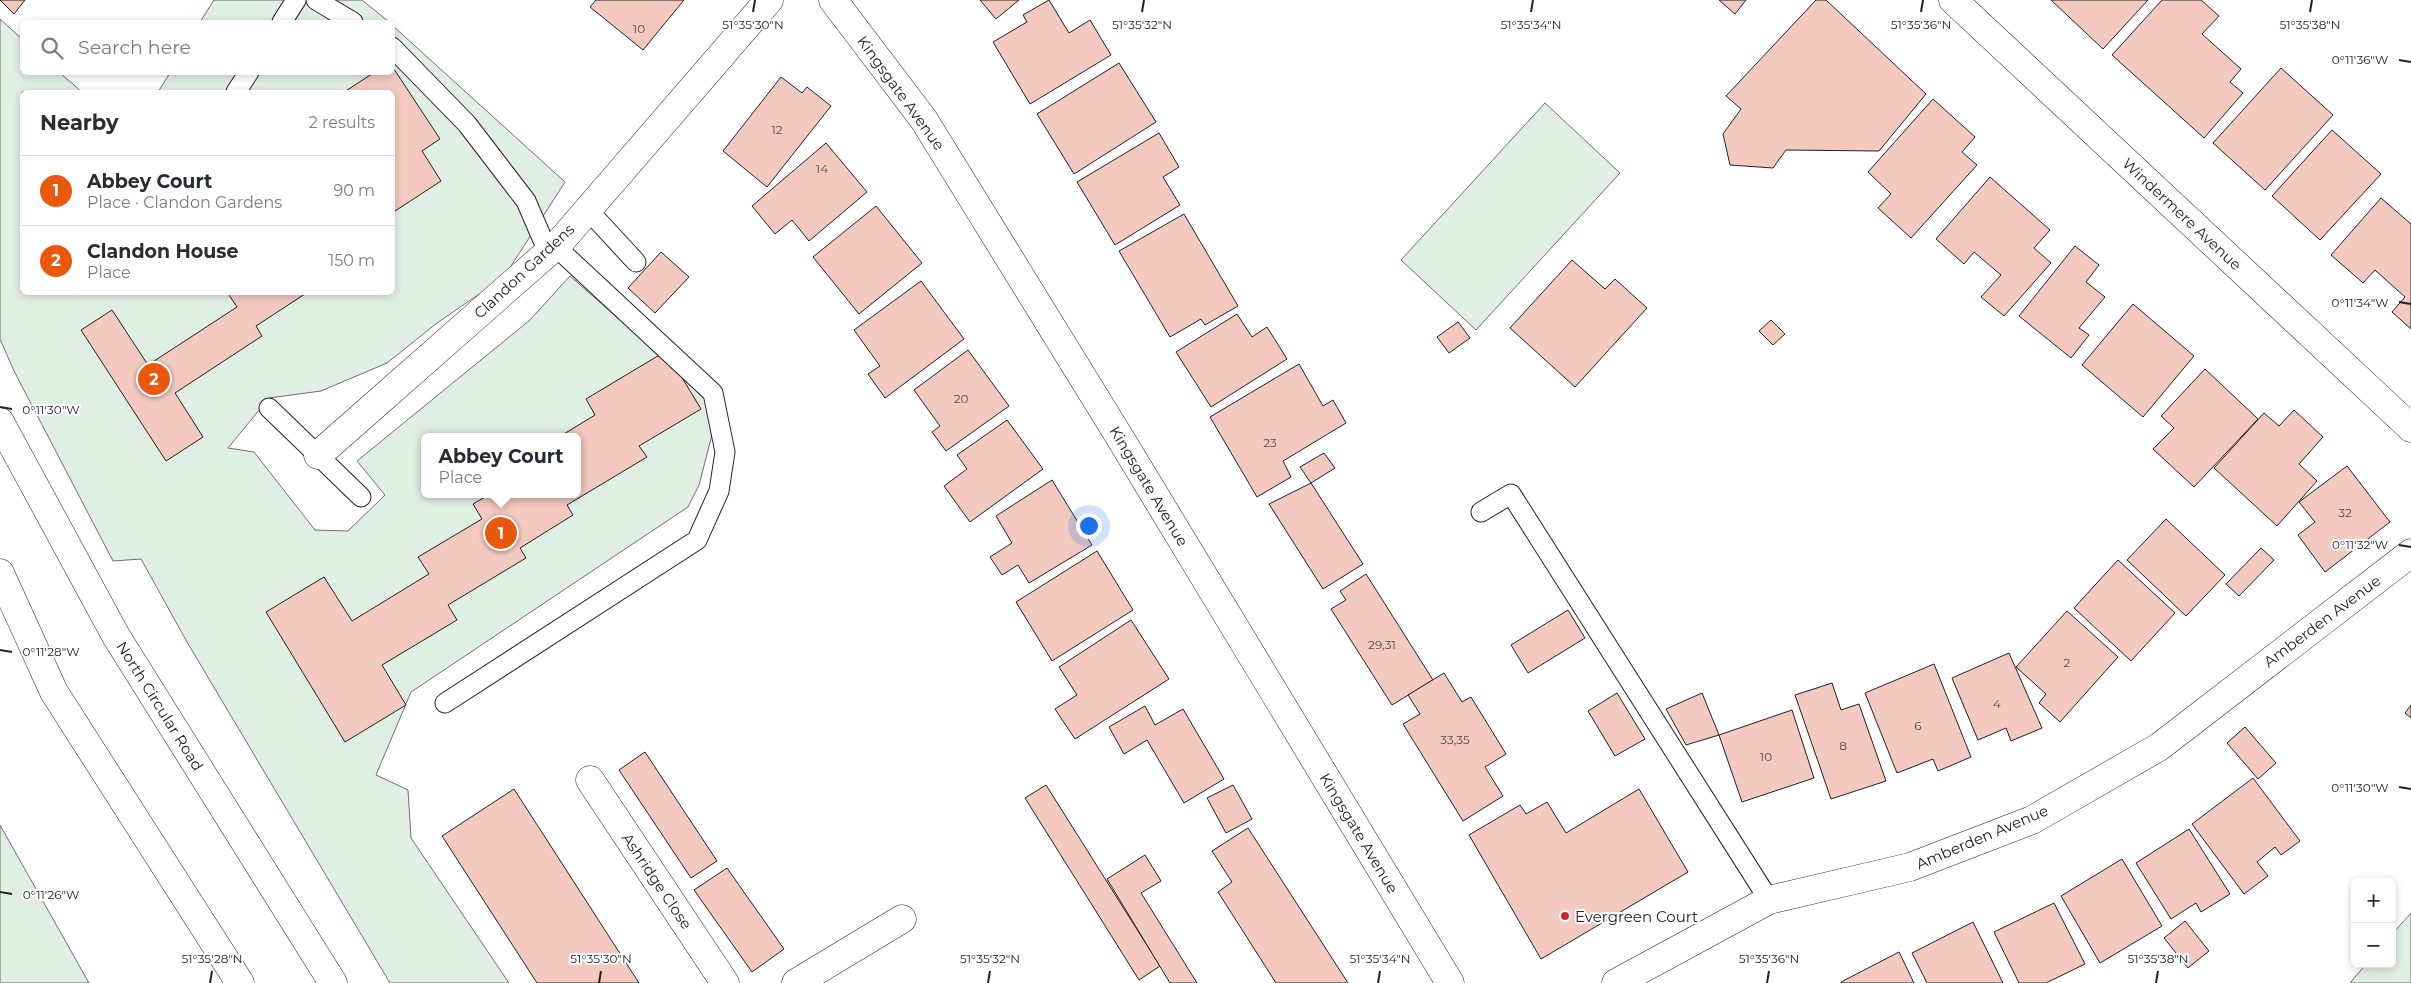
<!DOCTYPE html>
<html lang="en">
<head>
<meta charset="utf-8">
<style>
	:root { --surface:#fff; --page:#f7f7f7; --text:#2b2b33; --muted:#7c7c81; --line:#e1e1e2; --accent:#ea580c }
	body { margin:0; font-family:Montserrat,sans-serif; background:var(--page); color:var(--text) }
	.controls { position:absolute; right:15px; bottom:15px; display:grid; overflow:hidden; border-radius:8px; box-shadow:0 2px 8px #0003 }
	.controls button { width:45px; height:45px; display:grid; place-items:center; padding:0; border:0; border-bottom:1px solid var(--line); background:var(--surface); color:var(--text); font:25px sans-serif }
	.you { position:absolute; left:1088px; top:525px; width:18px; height:18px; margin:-12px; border:4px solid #fff; border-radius:50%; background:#1a73e8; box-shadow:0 0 0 8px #1a73e833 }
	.badge { display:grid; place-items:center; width:32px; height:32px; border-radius:50%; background:var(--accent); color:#fff; font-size:16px; font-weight:700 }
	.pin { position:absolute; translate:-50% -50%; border:2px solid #fff; box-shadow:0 1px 5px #0006 }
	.popup { position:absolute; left:421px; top:433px; width:160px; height:65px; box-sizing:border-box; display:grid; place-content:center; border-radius:8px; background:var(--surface); filter:drop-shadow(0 1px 4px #0005); font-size:16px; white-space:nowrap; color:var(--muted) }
	.popup b { font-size:19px; color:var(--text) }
	.popup::after { content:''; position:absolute; left:50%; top:100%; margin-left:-10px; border:10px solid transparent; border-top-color:var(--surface) }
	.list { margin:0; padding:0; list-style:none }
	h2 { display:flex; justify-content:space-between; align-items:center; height:65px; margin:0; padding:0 20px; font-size:21px }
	h2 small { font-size:16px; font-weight:400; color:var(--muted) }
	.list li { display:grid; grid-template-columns:32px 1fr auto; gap:15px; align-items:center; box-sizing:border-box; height:70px; padding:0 20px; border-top:1px solid var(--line) }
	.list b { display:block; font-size:19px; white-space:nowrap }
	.list p { margin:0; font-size:16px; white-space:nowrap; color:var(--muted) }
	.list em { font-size:16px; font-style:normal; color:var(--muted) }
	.icon { flex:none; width:28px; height:28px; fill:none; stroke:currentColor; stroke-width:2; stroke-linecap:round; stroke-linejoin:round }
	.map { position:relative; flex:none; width:2411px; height:983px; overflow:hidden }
	.search { position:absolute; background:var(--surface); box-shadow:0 2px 8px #0003; left:20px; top:20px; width:375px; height:55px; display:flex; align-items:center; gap:12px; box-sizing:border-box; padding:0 18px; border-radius:8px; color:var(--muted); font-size:19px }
	.panel { position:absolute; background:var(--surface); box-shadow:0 2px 8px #0003; left:20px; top:90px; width:375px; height:205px; border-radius:8px }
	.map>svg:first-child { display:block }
	.green { fill:#e0efe3; stroke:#6f6f6f; fill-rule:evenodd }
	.building { fill:#f3c9c0; stroke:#222 }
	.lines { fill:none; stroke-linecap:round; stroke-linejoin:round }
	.lane-casing { stroke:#222; stroke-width:21 }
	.street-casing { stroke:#222; stroke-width:29 }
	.highway-casing { stroke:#222; stroke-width:29 }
	.lane { stroke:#fff; stroke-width:19 }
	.street { stroke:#fff; stroke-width:28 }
	.highway { stroke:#fff; stroke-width:28 }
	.ticks { fill:none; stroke:#222; stroke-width:2 }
	.poi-dot { fill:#c62828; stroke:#fff; stroke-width:2 }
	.labels { text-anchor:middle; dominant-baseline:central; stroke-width:4; stroke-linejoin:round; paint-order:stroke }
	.number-label { font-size:12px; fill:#564c4a }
	.street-label { font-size:15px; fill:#222; stroke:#fff }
	.poi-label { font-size:15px; fill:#222; stroke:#fff; text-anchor:start }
	.ticks-label { font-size:12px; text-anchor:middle; fill:#222; stroke:#fff; stroke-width:4; stroke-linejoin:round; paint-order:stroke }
</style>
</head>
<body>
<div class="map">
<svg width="2411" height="983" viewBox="0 0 2411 983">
	<rect width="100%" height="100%" fill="#fff"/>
	<g class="green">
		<path d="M214,0h148l27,22h-189z"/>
		<path d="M0,19l22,20v33l38,1 22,19h-60v200h370v-200h-234l12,-19 222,-1 1,-46 172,156 -61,95 -67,46 -50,40 -66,28 -52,7 -41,50 26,4 61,78 33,1 37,-36 -28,-34 173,-141 40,-44 134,118 9,37 -14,54 -11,22 -277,185 -35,83 32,15 3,48 98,145h-119l-203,-341 -46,-83 -28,2 -99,-190 -14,-32zM425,437h152v57h-152z"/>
		<path d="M1545,103l75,70 -144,157 -75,-70z"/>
		<path d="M0,825l89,158h-89z"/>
		<path d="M2411,913v70h-61l16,-19h26v-30z"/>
	</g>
	<g class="building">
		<path d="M0,0h25l-11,14z"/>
		<path d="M596,0h88l-41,50 -53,-43z"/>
		<path d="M980,0h39l-23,19z"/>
		<path d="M1049,0l20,33 21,-13 21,35 -81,49 -37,-62 34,-20 -4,-7z"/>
		<path d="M1719,0h27l-11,14z"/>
		<path d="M1816,0h10l100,94 -47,57 -93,-1 -13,18 -43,-3 -7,-31 18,-25 -15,-13z"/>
		<path d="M2051,0h97l-45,49z"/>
		<path d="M2162,0h39l18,16 -17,18 39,35 -11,13 13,11 -39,45 -92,-83z"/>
		<path d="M1119,63l37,59 -82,52 -37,-60z"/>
		<path d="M392,66l48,73 -18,12 19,30 -49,32v-121h-48l31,-20h17z"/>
		<path d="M2281,68l52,47 -68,75 -52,-47z"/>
		<path d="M781,77l21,16 5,-6 24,19 -64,81 -44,-36z"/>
		<path d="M1933,99l42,38 -13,15 15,13 -66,73 -33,-30 13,-14 -23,-22z"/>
		<path d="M2332,130l49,44 -61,66 -48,-44z"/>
		<path d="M1159,133l20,34 -16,10 17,28 -65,40 -38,-63z"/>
		<path d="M826,143l41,49 -58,49 -17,-21 -17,14 -23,-28z"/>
		<path d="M1990,177l60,53 -16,18 17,15 -47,53 -23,-19 20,-22 -27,-23 -10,12 -28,-25z"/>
		<path d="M2381,198l30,26v105l-19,-17 13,-15 -30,-27 -12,13 -32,-28z"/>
		<path d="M876,206l46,57 -63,51 -46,-57z"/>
		<path d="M1184,214l54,92 -33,19 -4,-6 -31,18 -51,-86z"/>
		<path d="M2075,246l24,19 -13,17 19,15 -26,31 10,7 -18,23 -52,-42z"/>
		<path d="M661,252l28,25 -34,36 -27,-25z"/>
		<path d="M1572,260l33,29 10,-10 32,29 -72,79 -65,-59z"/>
		<path d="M921,281l43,58 -79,59 -17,-24 12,-8 -26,-36z"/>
		<path d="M227,292h81l-52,34 6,10 -87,57 28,44 -37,24 -85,-131 31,-20 36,55 89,-58z"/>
		<path d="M2133,304l61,52 -51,61 -61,-52z"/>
		<path d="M1237,314l15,23 15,-10 20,32 -76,48 -35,-55z"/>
		<path d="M1771,320l14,14 -12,11 -14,-14z"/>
		<path d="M1458,322l12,16 -21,15 -12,-16z"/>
		<path d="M968,350l41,56 -63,45 -14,-19 8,-6 -26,-36z"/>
		<path d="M666,351l35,58 -62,37 8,11 -80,48 6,10 -53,33 6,10 -78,47 9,15 -75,45 24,40 -61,37 -79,-130 58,-35 28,44 77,-47 -11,-17 64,-38 -9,-15 17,-10h87v-57h-18l36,-22 -9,-16z"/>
		<path d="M1299,364l24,42 10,-6 13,23 -63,38 8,16 -34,20 -47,-80z"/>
		<path d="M2205,369l53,50 -64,68 -41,-38 21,-21 -13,-12z"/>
		<path d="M2294,410l29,27 -24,27 18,17 -40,45 -63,-58 50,-55 15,13z"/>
		<path d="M1007,420l36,49 -73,53 -26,-36 23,-17 -10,-14z"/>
		<path d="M1324,453l11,15 -24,15 -11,-16z"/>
		<path d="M2347,466l43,56 -65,50 -27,-37 17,-13 -16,-20z"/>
		<path d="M1052,480l40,65 -63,38 -11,-18 -16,10 -12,-18 22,-14 -16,-27z"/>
		<path d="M1311,483l52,81 -40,25 -54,-85z"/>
		<path d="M2166,519l59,56 -39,41 -59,-56z"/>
		<path d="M2261,548l13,12 -35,36 -13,-12z"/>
		<path d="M1097,551l36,59 -81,51 -36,-59z"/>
		<path d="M2118,560l57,53 -44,48 -57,-53z"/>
		<path d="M1366,574l67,106 -41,25 -61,-96 15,-9 -6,-9z"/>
		<path d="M1568,610l17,28 -57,35 -17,-28z"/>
		<path d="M2067,611l51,46 -58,65 -21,-19 7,-9 -30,-27z"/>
		<path d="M1131,620l38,59 -94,60 -20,-30 22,-14 -18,-28z"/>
		<path d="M2009,653l33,75 -31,13 -5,-13 -28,12 -26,-62z"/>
		<path d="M1934,664l37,93 -33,14 -5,-12 -36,14 -32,-80z"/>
		<path d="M1444,673l18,29 9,-5 35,57 -21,13 18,29 -40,25 -60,-97 17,-10 -12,-19z"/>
		<path d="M1832,683l9,27 18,-6 27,77 -55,18 -36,-104z"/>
		<path d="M1617,693l28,46 -30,17 -27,-45z"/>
		<path d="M1702,693l17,42 -33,10 -20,-36z"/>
		<path d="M2411,705v13l-6,-5z"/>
		<path d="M1145,706l10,19 28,-16 41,70 -40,24 -37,-63 -23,14 -15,-27z"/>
		<path d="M1792,710l22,68 -72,24 -23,-67z"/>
		<path d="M2245,727l31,36 -18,16 -31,-36z"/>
		<path d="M645,752l72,109 -26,17 -72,-108z"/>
		<path d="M2253,778l47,63 -19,14 -6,-8 -18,15 11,14 -24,18 -52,-70z"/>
		<path d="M1046,785l114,181 -21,14 -114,-182z"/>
		<path d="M1233,785l19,34 -26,14 -19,-35z"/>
		<path d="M514,789l125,194h-102l-95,-147z"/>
		<path d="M1639,789l49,83 -147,87 -72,-124 51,-30 6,9 21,-12 19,31z"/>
		<path d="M1248,828l100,155h-72l-58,-91 14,-10 -20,-31z"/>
		<path d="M2189,829l41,65 -29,18 -5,-9 -25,16 -35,-56z"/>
		<path d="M1145,855l16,26 -20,12 56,90h-27l-63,-104z"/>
		<path d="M2122,859l40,67 -62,37 -39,-67z"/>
		<path d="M727,868l57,81 -32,23 -58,-82z"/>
		<path d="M2054,903l31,61 -39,19h-27l-25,-51z"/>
		<path d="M2185,921l24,30 -21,17 -24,-30z"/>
		<path d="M1973,922l30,61h-76l-15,-30z"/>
		<path d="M1899,952l15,31h-73v-1z"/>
	</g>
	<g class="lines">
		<defs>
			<g id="lane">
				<path d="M316,0l37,22"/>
				<path d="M282,22l14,-22"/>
				<path d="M392,47l75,77 59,77 22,51"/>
				<path d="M236,92l13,-20"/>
				<path d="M588,210l48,52"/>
				<path d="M269,408l92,89"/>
				<path d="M1481,512l30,-18 258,406"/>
				<path d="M445,703l252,-163 22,-49 6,-39 -12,-59 -158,-147"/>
			</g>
			<g id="street">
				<path d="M833,0l91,120 198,321 328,542"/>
				<path d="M1953,0l458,428"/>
				<path d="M318,455l242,-213 209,-242"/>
				<path d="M590,780l135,203"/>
				<path d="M796,983l106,-64"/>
				<path d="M1616,983l153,-83 141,-33 122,-47 127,-73 252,-194"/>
			</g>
			<g id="highway">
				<path d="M0,422l116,214 217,347"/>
				<path d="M0,573l54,119 186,291"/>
			</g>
		</defs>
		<use href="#lane" class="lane-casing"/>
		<use href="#street" class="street-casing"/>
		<use href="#highway" class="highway-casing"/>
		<use href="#lane" class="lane"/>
		<use href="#street" class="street"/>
		<use href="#highway" class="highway"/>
	</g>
	<path class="ticks" d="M753,12l2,-12M1142,12l2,-12M1531,12l2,-12M1921,12l2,-12M2310,12l2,-12M2399,60l12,2M2399,302l12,2M0,407l12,2M2399,545l12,2M0,650l12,2M2399,787l12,2M0,892l12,2M210,983l2,-12M599,983l2,-12M988,983l2,-12M1378,983l2,-12M1767,983l2,-12M2156,983l2,-12"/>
	<circle class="poi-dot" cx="1565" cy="916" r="5"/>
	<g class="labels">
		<g class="number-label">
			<text x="639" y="28">10</text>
			<text x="777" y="129">12</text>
			<text x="822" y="168">14</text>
			<text x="961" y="398">20</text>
			<text x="1270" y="442">23</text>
			<text x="2345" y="512">32</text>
			<text x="1382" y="644">29,31</text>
			<text x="2067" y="662">2</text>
			<text x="1997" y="703">4</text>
			<text x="1918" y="725">6</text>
			<text x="1455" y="739">33,35</text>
			<text x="1843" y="745">8</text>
			<text x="1766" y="756">10</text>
		</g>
		<g class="street-label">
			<text transform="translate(901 93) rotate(54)">Kingsgate Avenue</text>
			<text transform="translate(2182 214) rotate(43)">Windermere Avenue</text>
			<text transform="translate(524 271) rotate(-43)">Clandon Gardens</text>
			<text transform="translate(1149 486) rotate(59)">Kingsgate Avenue</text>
			<text transform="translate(2322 621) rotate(-37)">Amberden Avenue</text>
			<text transform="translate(160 706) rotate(58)">North Circular Road</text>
			<text transform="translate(1359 833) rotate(59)">Kingsgate Avenue</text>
			<text transform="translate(1982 837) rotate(-23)">Amberden Avenue</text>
			<text transform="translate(657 881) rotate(56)">Ashridge Close</text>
		</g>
		<g class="poi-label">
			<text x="1575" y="916">Evergreen Court</text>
		</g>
	</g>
	<g class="ticks-label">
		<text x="1142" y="29">51°35'32"N</text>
		<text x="753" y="29">51°35'30"N</text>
		<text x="1531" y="29">51°35'34"N</text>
		<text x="1921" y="29">51°35'36"N</text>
		<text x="2310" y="29">51°35'38"N</text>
		<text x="2360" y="64">0°11'36"W</text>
		<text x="2360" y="307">0°11'34"W</text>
		<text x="51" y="414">0°11'30"W</text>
		<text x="2360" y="549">0°11'32"W</text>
		<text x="51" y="656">0°11'28"W</text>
		<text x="2360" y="792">0°11'30"W</text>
		<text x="51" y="899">0°11'26"W</text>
		<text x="212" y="963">51°35'28"N</text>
		<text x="601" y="963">51°35'30"N</text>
		<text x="990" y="963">51°35'32"N</text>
		<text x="1380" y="963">51°35'34"N</text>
		<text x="1769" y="963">51°35'36"N</text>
		<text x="2158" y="963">51°35'38"N</text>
	</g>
</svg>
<div class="controls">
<button>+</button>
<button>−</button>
</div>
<div class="you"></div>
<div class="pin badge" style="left:501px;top:533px">1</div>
<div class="popup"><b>Abbey Court</b>Place</div>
<div class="pin badge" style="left:154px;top:379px">2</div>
<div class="search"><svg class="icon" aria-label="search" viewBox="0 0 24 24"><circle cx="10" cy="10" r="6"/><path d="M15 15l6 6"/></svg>Search here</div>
<section class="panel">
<h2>Nearby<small>2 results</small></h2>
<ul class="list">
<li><span class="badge">1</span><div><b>Abbey Court</b><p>Place · Clandon Gardens</p></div><em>90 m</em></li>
<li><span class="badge">2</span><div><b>Clandon House</b><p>Place</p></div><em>150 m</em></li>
</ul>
</section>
</div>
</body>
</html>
